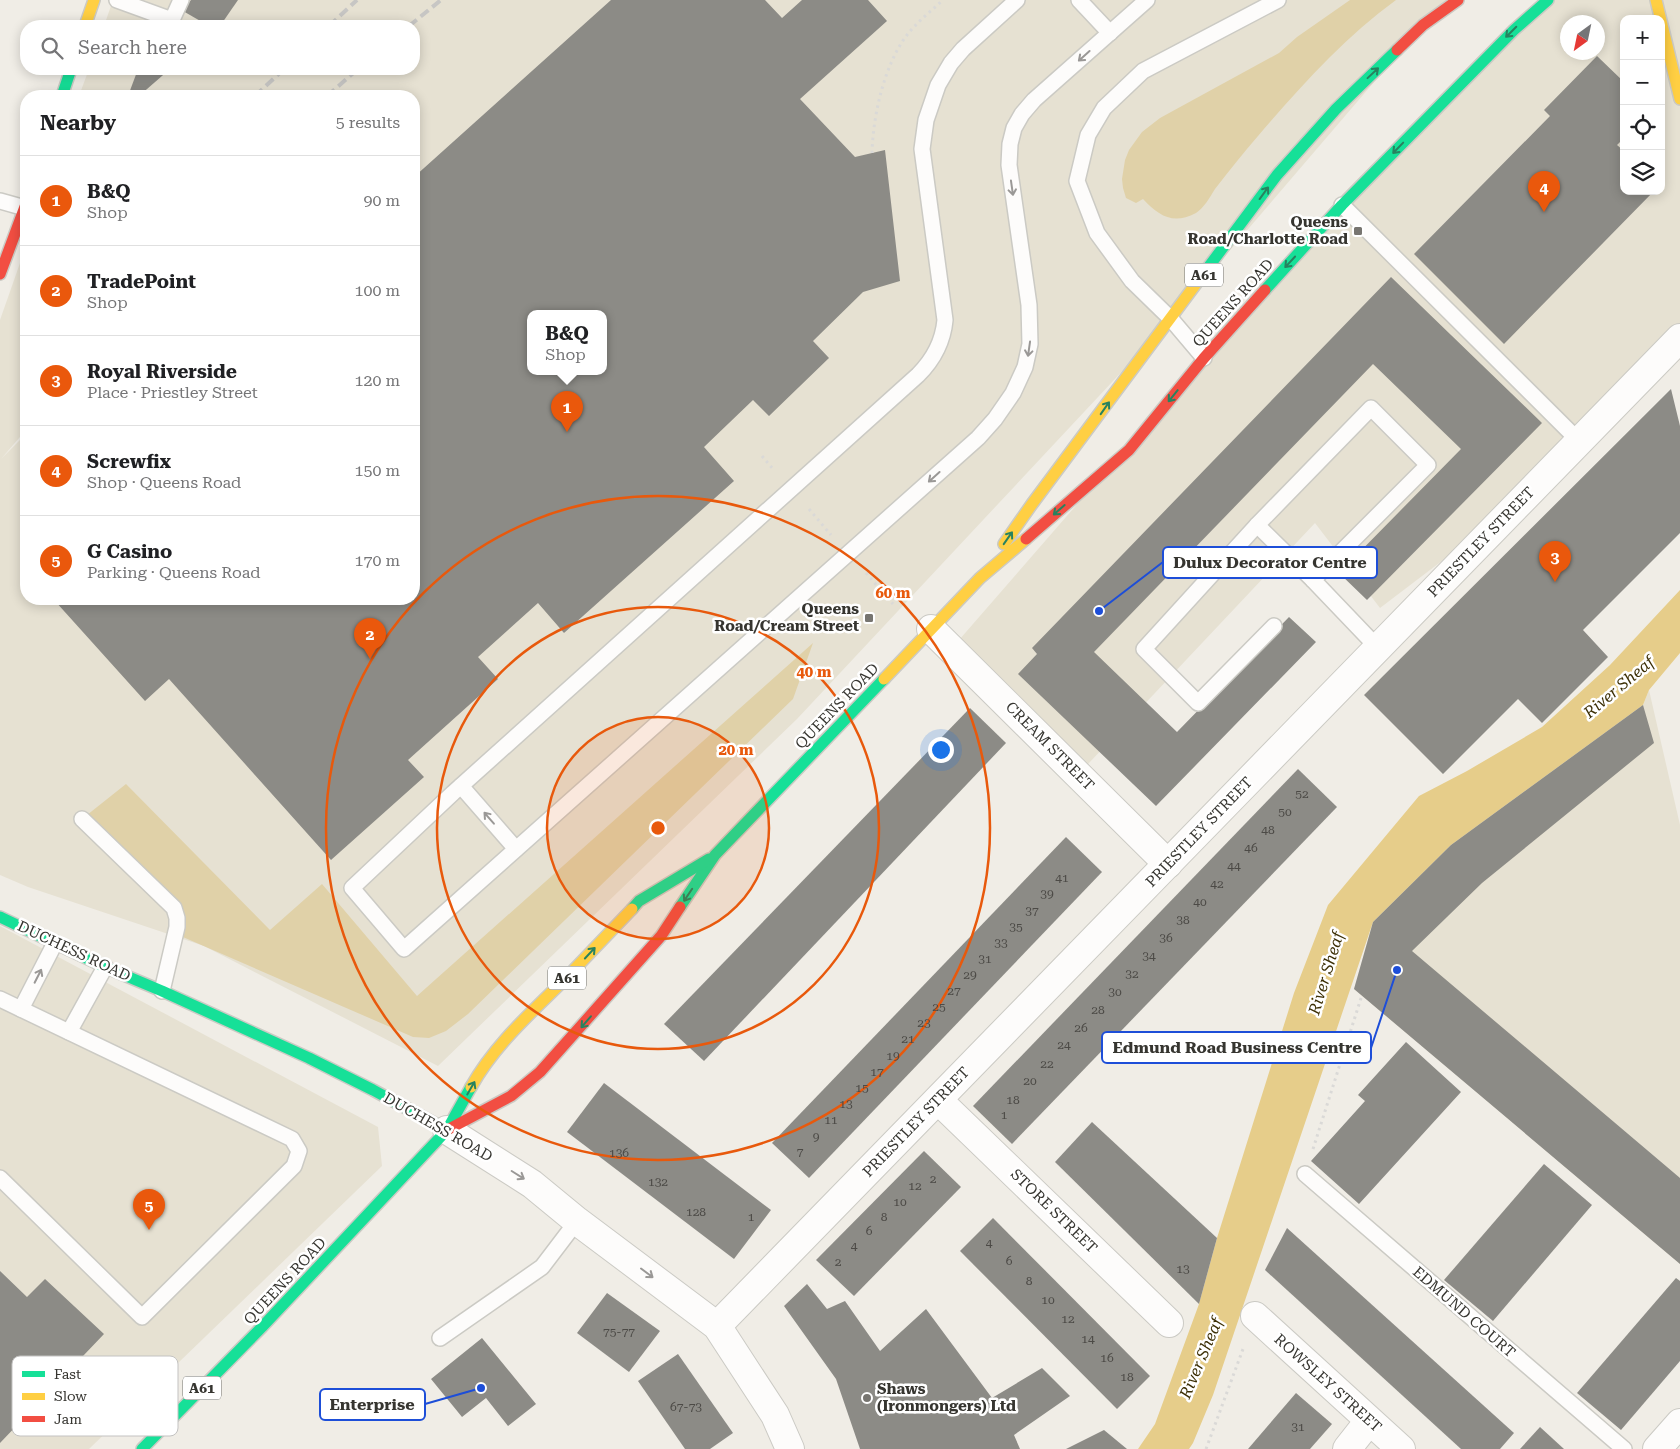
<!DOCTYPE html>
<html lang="en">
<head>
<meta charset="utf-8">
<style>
	:root { --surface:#fff; --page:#f2f2f2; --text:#202124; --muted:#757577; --line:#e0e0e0; --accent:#ea580c }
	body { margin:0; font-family:"Roboto Serif",serif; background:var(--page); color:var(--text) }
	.controls { position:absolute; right:15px; top:15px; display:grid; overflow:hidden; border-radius:10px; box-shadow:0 2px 12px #0003 }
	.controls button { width:45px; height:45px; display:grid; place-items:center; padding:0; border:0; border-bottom:1px solid var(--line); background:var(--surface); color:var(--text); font:25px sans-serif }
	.compass { position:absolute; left:1560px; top:15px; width:45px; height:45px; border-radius:50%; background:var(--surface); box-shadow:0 2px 12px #0003; rotate:213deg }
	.you { position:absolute; left:940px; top:749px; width:18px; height:18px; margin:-12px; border:4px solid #fff; border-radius:50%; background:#1a73e8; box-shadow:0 0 0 8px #1a73e833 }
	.badge { display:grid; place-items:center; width:32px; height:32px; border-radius:50%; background:var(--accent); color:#fff; font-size:16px; font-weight:700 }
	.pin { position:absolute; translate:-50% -41px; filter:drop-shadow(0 1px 2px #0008) }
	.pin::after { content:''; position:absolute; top:26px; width:18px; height:15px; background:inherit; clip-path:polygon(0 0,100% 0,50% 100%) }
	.popup { position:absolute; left:527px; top:310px; width:80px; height:65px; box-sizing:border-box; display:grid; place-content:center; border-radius:10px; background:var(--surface); filter:drop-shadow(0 1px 4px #0005); font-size:16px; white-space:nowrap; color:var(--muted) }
	.popup b { font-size:19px; color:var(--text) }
	.popup::after { content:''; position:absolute; left:50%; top:100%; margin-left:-10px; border:10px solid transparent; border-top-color:var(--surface) }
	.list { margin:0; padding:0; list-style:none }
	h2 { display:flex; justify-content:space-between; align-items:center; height:65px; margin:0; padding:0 20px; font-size:21px }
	h2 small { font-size:16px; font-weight:400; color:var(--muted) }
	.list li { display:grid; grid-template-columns:32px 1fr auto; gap:15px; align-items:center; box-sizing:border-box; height:90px; padding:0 20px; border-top:1px solid var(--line) }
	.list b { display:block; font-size:19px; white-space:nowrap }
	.list p { margin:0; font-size:16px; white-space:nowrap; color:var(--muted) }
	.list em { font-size:16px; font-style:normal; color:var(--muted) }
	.icon { flex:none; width:28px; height:28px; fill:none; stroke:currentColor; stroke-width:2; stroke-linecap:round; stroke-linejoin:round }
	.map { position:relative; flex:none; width:1680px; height:1449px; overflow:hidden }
	.search { position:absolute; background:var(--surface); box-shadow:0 2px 12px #0003; left:20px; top:20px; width:400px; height:55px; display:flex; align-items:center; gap:12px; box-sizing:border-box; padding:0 18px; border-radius:20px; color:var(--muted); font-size:19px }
	.panel { position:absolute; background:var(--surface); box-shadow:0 2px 12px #0003; left:20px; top:90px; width:400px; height:515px; border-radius:20px }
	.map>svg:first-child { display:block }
	.built { fill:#e6e1d2; fill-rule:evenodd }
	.green { fill:#e0d1a8 }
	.water { fill:#e6cd8a }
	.building { fill:#8c8b86; fill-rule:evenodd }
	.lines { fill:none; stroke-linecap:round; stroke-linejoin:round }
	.lane-casing { stroke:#cbcac4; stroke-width:18 }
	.street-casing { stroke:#cbcac4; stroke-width:30 }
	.fast-casing { stroke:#cbcac4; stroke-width:14 }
	.slow-casing { stroke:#cbcac4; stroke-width:14 }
	.jam-casing { stroke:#cbcac4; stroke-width:14 }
	.path { stroke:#dad9d7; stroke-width:3; stroke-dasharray:2.5 4; stroke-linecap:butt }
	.lane { stroke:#fdfcfb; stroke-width:15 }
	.street { stroke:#fdfcfb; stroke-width:28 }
	.fast { stroke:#16e098; stroke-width:11 }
	.slow { stroke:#ffcf43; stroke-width:11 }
	.jam { stroke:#f24e42; stroke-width:11 }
	.rail { stroke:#c7c6c4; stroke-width:4; stroke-dasharray:10 5; stroke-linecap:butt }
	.oneway { stroke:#28825f }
	.oneway2 { stroke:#9a9896 }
	.ring { fill:none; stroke:#e8590c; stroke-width:2.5 }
	.poi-dot { fill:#777570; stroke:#fff; stroke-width:2 }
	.labels { text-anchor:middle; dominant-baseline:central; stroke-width:5; stroke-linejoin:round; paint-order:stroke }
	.number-label { font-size:12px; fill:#4c4a46 }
	.shield { fill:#fff; stroke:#72726e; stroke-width:1 }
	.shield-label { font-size:14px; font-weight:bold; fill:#363530 }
	.poi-label { font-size:15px; font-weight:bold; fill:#363530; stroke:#fff; text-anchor:end }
	.street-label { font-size:15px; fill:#363530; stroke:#fff }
	.water-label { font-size:16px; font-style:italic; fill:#3c2f05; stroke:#fff }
	.key { fill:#fff; stroke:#c3c2c1; stroke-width:1 }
	.key-label { font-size:14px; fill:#363530 }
	.centre { fill:#e8590c; stroke:#fff; stroke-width:2.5 }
	.ring-label { font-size:15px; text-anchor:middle; font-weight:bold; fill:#e8590c; stroke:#fff; stroke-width:5; stroke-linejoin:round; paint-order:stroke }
	.leader { fill:none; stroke:#1d4ed8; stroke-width:2 }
	.callout-dot { fill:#1d4ed8; stroke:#fff; stroke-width:2 }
	.callout { fill:#fff; stroke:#1d4ed8; stroke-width:2 }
	.callout-label { font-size:16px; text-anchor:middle; font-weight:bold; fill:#363530 }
</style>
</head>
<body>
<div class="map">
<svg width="1680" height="1449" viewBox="0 0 1680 1449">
	<rect width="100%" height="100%" fill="#f0ede6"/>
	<g class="built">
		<path d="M113,0h1345l-35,25 -252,294 -374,400 -359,347 -234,-120 -176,-59 -28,-12v-555l26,-74v184l-25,29 25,-25v165h388v-503h-335l10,-27h325v-43h-310zM531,313h72v58h-72z"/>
		<path d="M1548,0h132v338l-158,162 -142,108 -65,-85 -242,257 -127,-125 306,-352zM1624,19h37v172h-37zM1568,22h30v30h-30z"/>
		<path d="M1649,690l31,135v439l-326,-275 19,-67 78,-77 192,-140z"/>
		<path d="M0,926l378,201 4,39 -293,283h-89z"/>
	</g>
	<g class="green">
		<path d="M1350,0h46c-52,38 -96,87 -138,136 -15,17 -29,35 -43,53 -5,8 -11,19 -19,24 -23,12 -37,3 -53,-14l-7,4 -10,-5 -3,-10 -1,-9 3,-19 4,-10 13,-18 18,-14 119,-65 18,-16z"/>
		<path d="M813,643l-20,56 -325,315 -22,17 -17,7 -16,-1 -237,-103 1,-16 -95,-99 44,-35 144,146 52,-46 95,112z"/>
	</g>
	<path class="water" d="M1680,590v63l-31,37 -6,15 -192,140 -78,77 -160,473 -20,48 -4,6h-51l17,-25 44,-120 18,-66 77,-245 34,-88 91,-109 48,-25 75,-44 68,-62z"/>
	<g class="building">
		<path d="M191,0h47l-18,26h-11l-26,-15z"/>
		<path d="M611,0h154l17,18 20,-18h66l19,21 -87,78 55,58 30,-7 15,131 -37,11 -50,49 16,17 -60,58 -16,-16 -49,47 30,34 -170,152 -26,-30 -60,54 20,22 -90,81 16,17 -93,83 -162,-181 -24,22 -90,-100 2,-2h357v-422zM531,313h72v58h-72z"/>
		<path d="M1597,56l27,26v56l-7,7 7,6v40h30l-150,153 -90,-90 136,-138 -6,-6z"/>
		<path d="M138,69h32l-31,27h-11z"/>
		<path d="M1391,277l151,146 -175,177 -28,-27 122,-124 -88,-85 -279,288 83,80 112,-115 27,25 -160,164 -138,-132 19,-20 -5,-6z"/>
		<path d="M1671,389l9,37v107l-97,97 25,27 -66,66 -24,-24 -75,75 -79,-79z"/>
		<path d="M1643,705l11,38 -172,140 -70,68 268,227v86l-326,-275 19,-67 78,-77z"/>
		<path d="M970,708l36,35 -302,318 -40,-37z"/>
		<path d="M1298,769l39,38 -325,337 -39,-38z"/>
		<path d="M1066,837l36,35 -293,306 -37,-35z"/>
		<path d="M1406,1042l55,50 -102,112 -48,-43 54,-60 -7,-6z"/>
		<path d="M604,1083l167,127 -37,49 -167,-127z"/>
		<path d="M1092,1122l125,116 -18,66 -144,-142z"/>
		<path d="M924,1151l37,36 -107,109 -38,-36z"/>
		<path d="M1544,1164l48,41 -99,116 -49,-41z"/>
		<path d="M993,1218l157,158 -33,33 -157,-158z"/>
		<path d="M1287,1228l227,205 -14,16h-39l-196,-179z"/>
		<path d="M0,1271l27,26 18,-18 59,55 -104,109z"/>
		<path d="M1676,1278l4,3v80l-59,69 -44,-37z"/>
		<path d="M807,1284l20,25 18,-8 35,50 46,-42 66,89 50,-30 28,28 -56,39 6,14h-160l-24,-70 -52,-73z"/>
		<path d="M607,1293l53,38 -31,41 -52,-39z"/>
		<path d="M482,1338l54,66 -28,22 -22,-28 -24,19 -31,-38z"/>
		<path d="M678,1354l55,79 -23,16h-25l-47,-68z"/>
		<path d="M1296,1393l36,31 -22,25h-62z"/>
		<path d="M1540,1427l24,22h-44z"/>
		<path d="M1104,1430l23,19h-61z"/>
	</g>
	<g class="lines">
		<defs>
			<g id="lane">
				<path d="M117,0l55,20 9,-20"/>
				<path d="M1017,0l-54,49 -12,14 -13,22 -12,35 -4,29 23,171c-2,22 -12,40 -27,55l-465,418 -101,95 52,61 574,-511 17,-19 18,-26 12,-26 5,-23 -1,-39 -20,-140 1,-21 4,-16 8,-14 12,-14 113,-100"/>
				<path d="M1079,0l31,33"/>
				<path d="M0,201l25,7"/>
				<path d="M1342,205l237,236"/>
				<path d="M1204,358l-33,-39 -39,-38 -35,-48 -20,-52 11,-46 16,-27 39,-37 135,-71"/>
				<path d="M1257,525l56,55"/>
				<path d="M1274,626l-76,77 -54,-54 113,-124 114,-117 57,57 -115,115 65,68"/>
				<path d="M461,786l55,63"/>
				<path d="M82,819l92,89 3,10v9l-15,64"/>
				<path d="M0,999l292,140 7,12 -5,15 -152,151 -142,-139"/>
				<path d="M21,1009l34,-66"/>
				<path d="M69,1032l36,-65"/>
				<path d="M1305,1174l319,275"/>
				<path d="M440,1338l102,-71 35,-46"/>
			</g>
			<g id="street">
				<path d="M931,629l237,235"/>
				<path d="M938,1100l231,223"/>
				<path d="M447,1130l85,54 45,37 140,105 58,89 15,34"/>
				<path d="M1255,1316l146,133"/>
				<path d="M717,1326l963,-988"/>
				<path d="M1347,1449l22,-28"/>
				<path d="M1657,1449l23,-26"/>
			</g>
			<g id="fast">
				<path d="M62,96l9,-27"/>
				<path d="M1204,273l73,-98 59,-66 61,-59"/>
				<path d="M1265,290l77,-85 172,-175 34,-30"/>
				<path d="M680,907l35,-52 169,-176"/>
				<path d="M632,909l7,-8 70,-42"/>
				<path d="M0,917l105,50 57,24 147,67 64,32 74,40"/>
				<path d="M142,1449l120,-122 185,-197 24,-43"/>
			</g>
			<g id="slow">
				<path d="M1656,0l24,99"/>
				<path d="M85,26l9,-26"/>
				<path d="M1004,544l28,-40 172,-231"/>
				<path d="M884,679l96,-101 46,-39"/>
				<path d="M471,1087c24,-43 61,-75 95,-109 22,-23 44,-46 66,-69"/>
			</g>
			<g id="jam">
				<path d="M1397,50l26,-25 35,-25"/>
				<path d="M0,274l26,-70"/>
				<path d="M1026,539l103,-89 75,-92 61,-68"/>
				<path d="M447,1130l64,-34 29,-24 121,-136 19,-29"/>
			</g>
		</defs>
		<use href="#lane" class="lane-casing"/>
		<use href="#street" class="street-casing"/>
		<use href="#fast" class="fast-casing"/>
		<use href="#slow" class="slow-casing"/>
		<use href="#jam" class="jam-casing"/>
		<g class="path">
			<path d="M872,153c1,-37 12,-88 35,-118 10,-13 24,-24 36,-35"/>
			<path d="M762,456l11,13"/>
			<path d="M809,509l22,26"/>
			<path d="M866,573l27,31"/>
			<path d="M1313,1149l49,-154"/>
			<path d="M1206,1449l37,-100"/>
		</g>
		<use href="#lane" class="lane"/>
		<use href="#street" class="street"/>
		<use href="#fast" class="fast"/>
		<use href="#slow" class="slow"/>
		<use href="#jam" class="jam"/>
		<g class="rail">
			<path d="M329,26l28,-26"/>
			<path d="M409,26l32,-26"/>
			<path d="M255,96l29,-27"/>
			<path d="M327,96l31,-27"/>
		</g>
	</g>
	<defs><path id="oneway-shaft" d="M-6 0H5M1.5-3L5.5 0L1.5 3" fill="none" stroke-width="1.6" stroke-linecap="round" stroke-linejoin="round" transform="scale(1.25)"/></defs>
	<g class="oneway">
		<use href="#oneway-shaft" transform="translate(1511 32) rotate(135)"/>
		<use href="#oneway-shaft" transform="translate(1373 73) rotate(-43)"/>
		<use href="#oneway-shaft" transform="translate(1398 148) rotate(134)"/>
		<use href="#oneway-shaft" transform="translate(1264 193) rotate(-54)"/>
		<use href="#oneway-shaft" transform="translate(1290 262) rotate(133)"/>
		<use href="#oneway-shaft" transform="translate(1173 396) rotate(129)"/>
		<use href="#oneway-shaft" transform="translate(1105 408) rotate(-55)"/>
		<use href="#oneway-shaft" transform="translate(1059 510) rotate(139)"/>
		<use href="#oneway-shaft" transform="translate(1008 538) rotate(-55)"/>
		<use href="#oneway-shaft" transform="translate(688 895) rotate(124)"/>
		<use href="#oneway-shaft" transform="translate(590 953) rotate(-47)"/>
		<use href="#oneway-shaft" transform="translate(586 1022) rotate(131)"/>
		<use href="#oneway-shaft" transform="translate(471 1088) rotate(-60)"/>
	</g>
	<g class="oneway2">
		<use href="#oneway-shaft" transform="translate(1084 56) rotate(138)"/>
		<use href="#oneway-shaft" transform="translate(1012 188) rotate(82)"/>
		<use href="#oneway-shaft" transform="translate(1029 349) rotate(98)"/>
		<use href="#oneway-shaft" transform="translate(934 477) rotate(138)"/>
		<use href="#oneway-shaft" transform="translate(489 818) rotate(-131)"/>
		<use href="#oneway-shaft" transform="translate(38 976) rotate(-63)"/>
		<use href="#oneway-shaft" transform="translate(518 1175) rotate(32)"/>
		<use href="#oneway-shaft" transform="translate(647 1273) rotate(37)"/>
	</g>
	<circle cx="658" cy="828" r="111" fill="#e8590c" fill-opacity=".12"/>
	<g class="ring">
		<circle cx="658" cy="828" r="111"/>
		<circle cx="658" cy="828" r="221"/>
		<circle cx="658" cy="828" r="332"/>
	</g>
	<g class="poi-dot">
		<rect x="1353" y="226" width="10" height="10" rx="2.5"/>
		<rect x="864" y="613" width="10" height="10" rx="2.5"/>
		<circle cx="867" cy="1398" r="5"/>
	</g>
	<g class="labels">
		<g class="number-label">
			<text x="1302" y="794">52</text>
			<text x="1285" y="812">50</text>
			<text x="1268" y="830">48</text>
			<text x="1251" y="848">46</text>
			<text x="1234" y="866">44</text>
			<text x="1062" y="878">41</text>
			<text x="1217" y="884">42</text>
			<text x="1047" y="894">39</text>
			<text x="1200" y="902">40</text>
			<text x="1032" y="911">37</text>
			<text x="1183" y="920">38</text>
			<text x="1016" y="927">35</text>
			<text x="1166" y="938">36</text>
			<text x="1001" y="943">33</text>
			<text x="1149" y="956">34</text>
			<text x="985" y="959">31</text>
			<text x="1132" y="974">32</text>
			<text x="970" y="975">29</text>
			<text x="954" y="991">27</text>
			<text x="1115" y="992">30</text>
			<text x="939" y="1007">25</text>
			<text x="1098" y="1010">28</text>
			<text x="924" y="1023">23</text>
			<text x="1081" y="1028">26</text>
			<text x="908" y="1039">21</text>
			<text x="1064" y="1045">24</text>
			<text x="893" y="1056">19</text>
			<text x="1047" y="1064">22</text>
			<text x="877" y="1072">17</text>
			<text x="1030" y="1081">20</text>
			<text x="862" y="1088">15</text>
			<text x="1013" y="1100">18</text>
			<text x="846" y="1104">13</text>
			<text x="1004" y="1115">1</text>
			<text x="831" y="1120">11</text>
			<text x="816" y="1137">9</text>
			<text x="800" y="1152">7</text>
			<text x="619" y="1153">136</text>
			<text x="933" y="1179">2</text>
			<text x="658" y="1182">132</text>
			<text x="915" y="1186">12</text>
			<text x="900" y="1202">10</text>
			<text x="696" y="1212">128</text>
			<text x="751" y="1217">1</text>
			<text x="884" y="1217">8</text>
			<text x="869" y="1231">6</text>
			<text x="989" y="1243">4</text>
			<text x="854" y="1246">4</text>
			<text x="1009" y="1261">6</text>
			<text x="838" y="1262">2</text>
			<text x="1183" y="1269">13</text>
			<text x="1029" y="1281">8</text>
			<text x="1048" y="1300">10</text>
			<text x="1068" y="1319">12</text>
			<text x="619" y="1332">75-77</text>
			<text x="1088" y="1339">14</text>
			<text x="1107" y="1358">16</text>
			<text x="1127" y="1377">18</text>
			<text x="686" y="1407">67-73</text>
			<text x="1298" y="1427">31</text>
		</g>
		<g class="shield">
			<rect x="1185" y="263.5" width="38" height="23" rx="4"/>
			<rect x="548" y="966.5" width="38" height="23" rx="4"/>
			<rect x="183" y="1376.5" width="38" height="23" rx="4"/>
		</g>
		<g class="shield-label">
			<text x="1204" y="275">A61</text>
			<text x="567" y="978">A61</text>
			<text x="202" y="1388">A61</text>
		</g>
		<g class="poi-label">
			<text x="1348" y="222">Queens<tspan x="1348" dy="17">Road/Charlotte Road</tspan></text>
			<text x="859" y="609">Queens<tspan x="859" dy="17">Road/Cream Street</tspan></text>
			<text x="877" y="1389" text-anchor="start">Shaws<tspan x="877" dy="17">(Ironmongers) Ltd</tspan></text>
		</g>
		<g class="street-label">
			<text transform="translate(1233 303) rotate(-48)">QUEENS ROAD</text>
			<text transform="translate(1481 542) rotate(-46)">PRIESTLEY STREET</text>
			<text transform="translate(837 706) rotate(-46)">QUEENS ROAD</text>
			<text transform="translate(1050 746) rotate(45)">CREAM STREET</text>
			<text transform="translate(1199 832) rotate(-46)">PRIESTLEY STREET</text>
			<text transform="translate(74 951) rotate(25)">DUCHESS ROAD</text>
			<text transform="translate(916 1122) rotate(-46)">PRIESTLEY STREET</text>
			<text transform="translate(438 1127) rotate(30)">DUCHESS ROAD</text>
			<text transform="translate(1054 1211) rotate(44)">STORE STREET</text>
			<text transform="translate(285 1281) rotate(-47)">QUEENS ROAD</text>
			<text transform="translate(1464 1312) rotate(41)">EDMUND COURT</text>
			<text transform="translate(1328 1383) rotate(42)">ROWSLEY STREET</text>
		</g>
		<g class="water-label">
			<text transform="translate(1619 687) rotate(-40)">River Sheaf</text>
			<text transform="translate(1326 973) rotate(-73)">River Sheaf</text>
			<text transform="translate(1201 1358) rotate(-67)">River Sheaf</text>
		</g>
	</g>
	<rect x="12" y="1356" width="166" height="80" rx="8" class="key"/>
	<rect x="22" y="1371" width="23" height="6" fill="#16e098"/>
	<rect x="22" y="1393" width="23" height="7" fill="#ffcf43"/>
	<rect x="22" y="1416" width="23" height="6" fill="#f24e42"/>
	<g class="key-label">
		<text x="54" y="1379">Fast</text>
		<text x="54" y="1401">Slow</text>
		<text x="54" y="1424">Jam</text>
	</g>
	<circle cx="658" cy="828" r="8" class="centre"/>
	<g class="ring-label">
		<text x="893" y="598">60 m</text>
		<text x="814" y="677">40 m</text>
		<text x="736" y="755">20 m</text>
	</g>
	<path class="leader" d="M1099 611L1163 562M1397 970L1371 1048M481 1388L425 1404"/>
	<g class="callout-dot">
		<circle cx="1099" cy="611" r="5"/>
		<circle cx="1397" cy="970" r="5"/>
		<circle cx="481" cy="1388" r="5"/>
	</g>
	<g class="callout">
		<rect x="1163" y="547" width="214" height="31" rx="5"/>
		<rect x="1102" y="1032" width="269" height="31" rx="5"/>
		<rect x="320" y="1389" width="105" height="31" rx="5"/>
	</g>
	<g class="callout-label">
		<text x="1270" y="568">Dulux Decorator Centre</text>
		<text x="1237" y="1053">Edmund Road Business Centre</text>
		<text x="372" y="1410">Enterprise</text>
	</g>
</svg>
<div class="controls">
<button>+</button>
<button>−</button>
<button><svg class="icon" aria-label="locate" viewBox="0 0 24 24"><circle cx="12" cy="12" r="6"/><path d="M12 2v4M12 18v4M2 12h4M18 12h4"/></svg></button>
<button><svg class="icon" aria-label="layers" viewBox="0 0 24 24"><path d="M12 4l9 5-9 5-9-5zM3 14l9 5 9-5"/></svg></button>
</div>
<svg class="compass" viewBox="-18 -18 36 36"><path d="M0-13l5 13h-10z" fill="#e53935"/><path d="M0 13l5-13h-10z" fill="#757577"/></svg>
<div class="you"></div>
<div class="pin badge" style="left:567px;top:432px">1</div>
<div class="popup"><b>B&amp;Q</b>Shop</div>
<div class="pin badge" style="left:370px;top:659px">2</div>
<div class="pin badge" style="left:1555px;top:582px">3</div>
<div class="pin badge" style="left:1544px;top:212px">4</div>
<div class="pin badge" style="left:149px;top:1230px">5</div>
<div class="search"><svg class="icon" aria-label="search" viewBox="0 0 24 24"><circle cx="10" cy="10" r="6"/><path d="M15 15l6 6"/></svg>Search here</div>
<section class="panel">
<h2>Nearby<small>5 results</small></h2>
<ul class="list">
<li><span class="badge">1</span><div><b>B&amp;Q</b><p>Shop</p></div><em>90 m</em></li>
<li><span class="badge">2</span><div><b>TradePoint</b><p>Shop</p></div><em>100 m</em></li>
<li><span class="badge">3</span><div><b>Royal Riverside</b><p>Place · Priestley Street</p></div><em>120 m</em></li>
<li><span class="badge">4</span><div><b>Screwfix</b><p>Shop · Queens Road</p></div><em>150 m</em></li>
<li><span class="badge">5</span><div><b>G Casino</b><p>Parking · Queens Road</p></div><em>170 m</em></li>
</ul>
</section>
</div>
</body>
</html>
